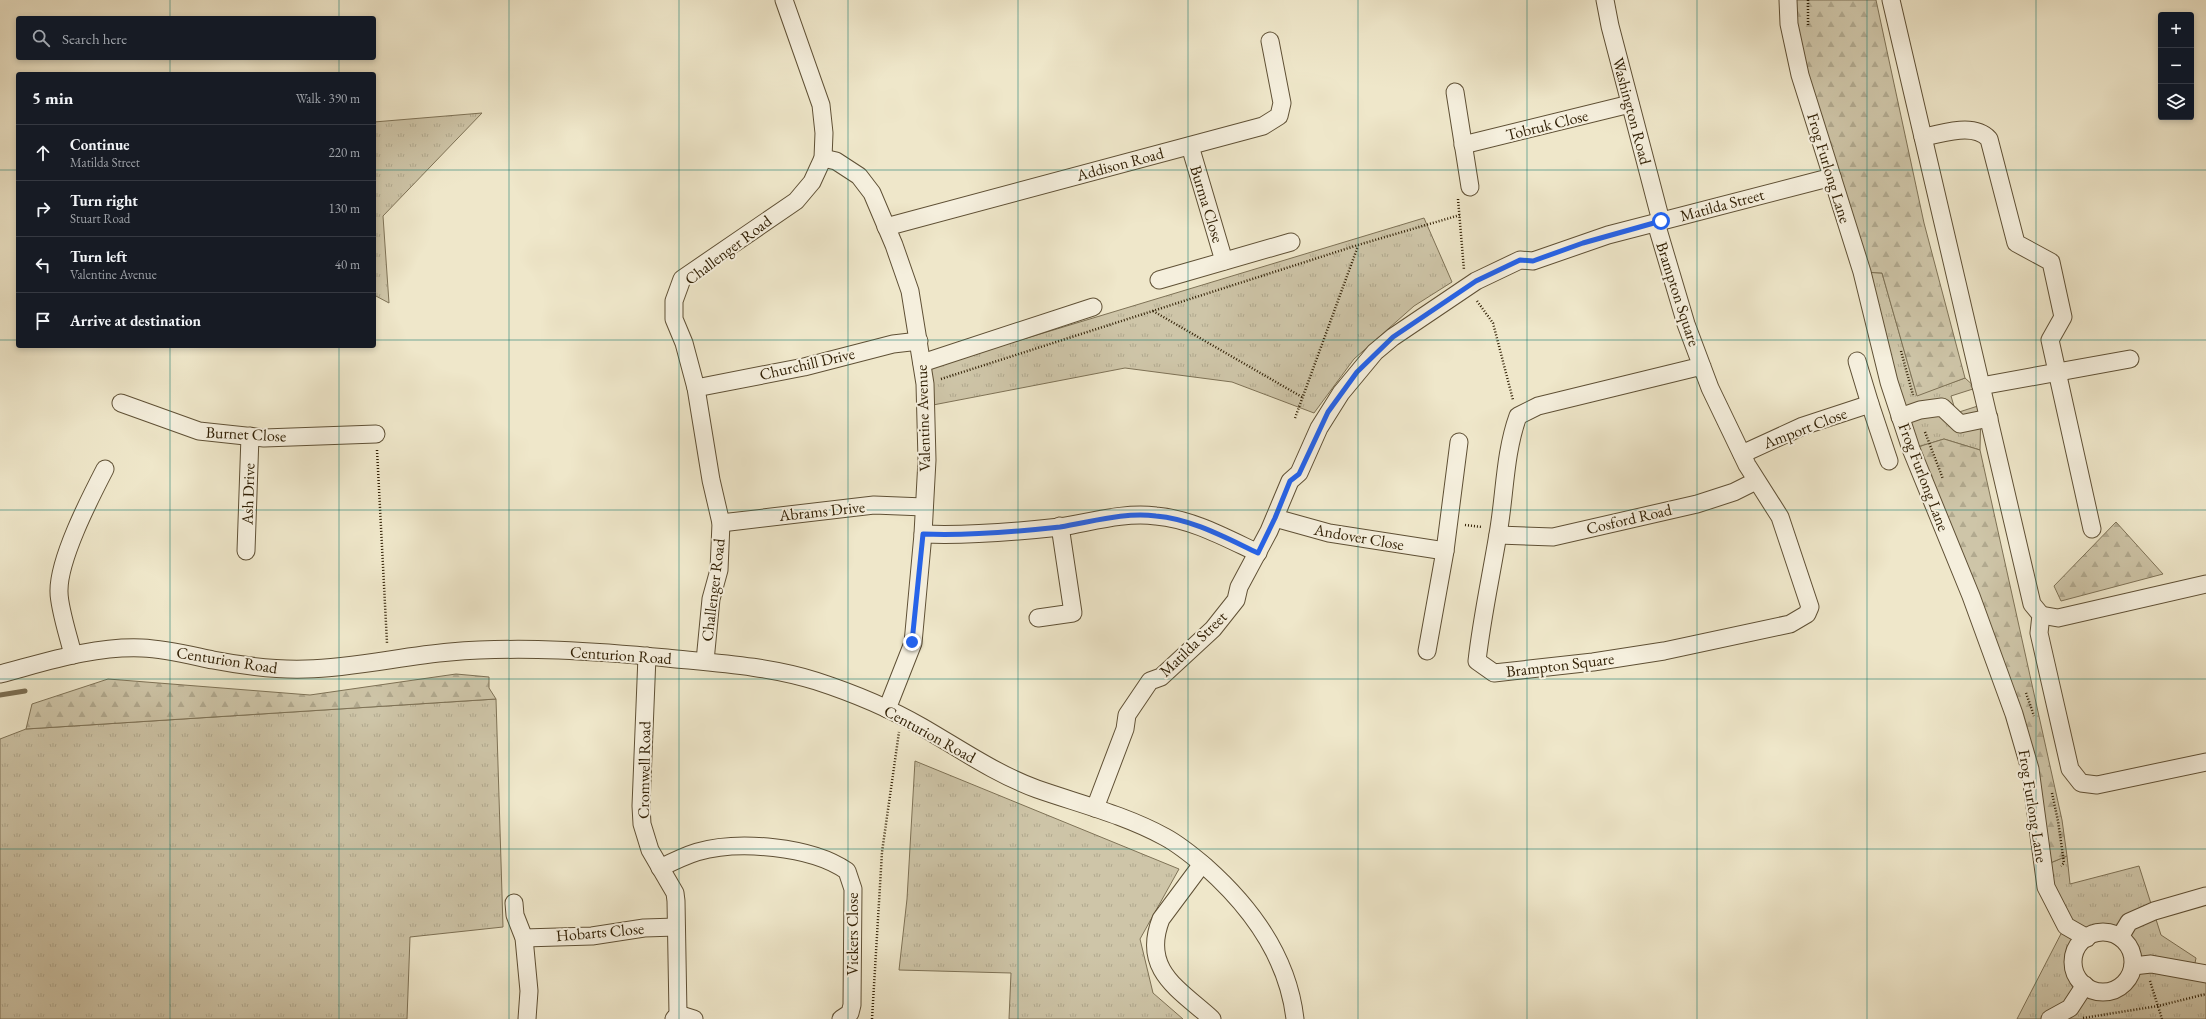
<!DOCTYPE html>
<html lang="en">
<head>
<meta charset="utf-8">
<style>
	:root { --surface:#171b24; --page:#20242c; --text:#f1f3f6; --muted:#9ea1a6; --line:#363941 }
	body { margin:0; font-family:"EB Garamond",serif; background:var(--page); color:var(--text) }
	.controls { position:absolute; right:12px; top:12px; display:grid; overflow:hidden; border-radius:4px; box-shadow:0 2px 6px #0003 }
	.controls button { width:36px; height:36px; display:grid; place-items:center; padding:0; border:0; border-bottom:1px solid var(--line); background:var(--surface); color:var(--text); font:20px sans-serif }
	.stop { position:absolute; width:12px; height:12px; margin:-9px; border:3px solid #2563eb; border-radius:50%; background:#fff }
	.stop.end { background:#2563eb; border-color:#fff; box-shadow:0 1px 4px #0008 }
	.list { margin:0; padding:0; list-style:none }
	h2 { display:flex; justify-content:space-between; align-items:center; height:52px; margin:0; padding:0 16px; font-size:17px }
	h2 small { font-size:13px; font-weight:400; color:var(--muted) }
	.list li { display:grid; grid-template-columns:26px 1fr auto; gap:12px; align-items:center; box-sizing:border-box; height:56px; padding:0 16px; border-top:1px solid var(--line) }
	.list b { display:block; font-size:15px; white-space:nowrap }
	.list p { margin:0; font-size:13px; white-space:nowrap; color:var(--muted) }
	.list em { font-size:13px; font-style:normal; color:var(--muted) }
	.icon { flex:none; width:22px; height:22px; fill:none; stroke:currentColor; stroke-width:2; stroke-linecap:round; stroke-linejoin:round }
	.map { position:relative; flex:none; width:2206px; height:1019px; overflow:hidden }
	.search { position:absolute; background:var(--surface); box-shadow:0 2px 6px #0003; left:16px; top:16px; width:360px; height:44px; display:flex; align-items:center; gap:10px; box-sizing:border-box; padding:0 14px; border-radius:4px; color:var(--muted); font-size:15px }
	.panel { position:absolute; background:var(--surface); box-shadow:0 2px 6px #0003; left:16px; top:72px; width:360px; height:276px; border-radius:4px }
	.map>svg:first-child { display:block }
	.grass { fill:url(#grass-tufts); stroke:#7e7256; fill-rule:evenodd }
	.forest { fill:url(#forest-firs); stroke:#7e7256 }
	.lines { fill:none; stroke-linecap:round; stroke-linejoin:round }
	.stream { stroke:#7b6e52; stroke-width:5 }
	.minor-casing { stroke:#5f5035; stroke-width:19 }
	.path { stroke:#2f1e03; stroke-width:2.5; stroke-dasharray:1 2; stroke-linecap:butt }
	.minor { stroke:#f5efdd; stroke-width:17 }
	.route { stroke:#2563eb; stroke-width:5 }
	.grid { fill:none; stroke:#0f766e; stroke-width:1; stroke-opacity:0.55 }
	.labels { text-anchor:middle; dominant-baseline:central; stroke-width:4; stroke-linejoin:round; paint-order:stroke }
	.street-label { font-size:16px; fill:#2f1e03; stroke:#f5efdd }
</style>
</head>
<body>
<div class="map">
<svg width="2206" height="1019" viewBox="0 0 2206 1019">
	<defs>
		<pattern id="grass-tufts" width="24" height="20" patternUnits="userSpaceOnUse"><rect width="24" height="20" fill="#cec5a8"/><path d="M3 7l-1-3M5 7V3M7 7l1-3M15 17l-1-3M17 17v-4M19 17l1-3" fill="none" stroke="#b1a98f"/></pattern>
		<pattern id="forest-firs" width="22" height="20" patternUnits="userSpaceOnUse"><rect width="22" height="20" fill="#cec5a8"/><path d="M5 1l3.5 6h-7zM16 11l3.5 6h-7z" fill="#b1a98f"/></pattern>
	</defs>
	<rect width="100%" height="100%" fill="#efe7ca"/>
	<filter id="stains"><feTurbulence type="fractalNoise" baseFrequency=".005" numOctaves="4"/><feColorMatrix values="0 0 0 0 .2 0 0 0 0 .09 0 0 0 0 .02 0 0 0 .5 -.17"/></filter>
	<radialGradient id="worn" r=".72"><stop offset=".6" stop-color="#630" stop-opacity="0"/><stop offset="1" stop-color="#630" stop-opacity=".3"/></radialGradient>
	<g class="grass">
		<path d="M482,113l-99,103 6,87 -15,-8v-173z"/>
		<path d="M1424,218l28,64 -38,24 -60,53 -40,54 -82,-31 -107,-14 -192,37 -2,-38z"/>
		<path d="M1862,272l20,1 35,122 48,-17 11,10 -25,8 5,17 25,-8 -1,45 -36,-11 -33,10z"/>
		<path d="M496,699l7,228 -93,10 -3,82h-407v-280l26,-10z"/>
		<path d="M915,761l264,108 -39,70 13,54 30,26h-174l2,-46 -112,-3 8,-71z"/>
		<path d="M2067,856l3,28 69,-18 22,69 35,23 -3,15 13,1v45h-189l48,-93 -22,-60zM2099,932c39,0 47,52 10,59 -38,8 -50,-48 -10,-59z"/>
	</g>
	<g class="forest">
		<path d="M1788,0h88l48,223 41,155 -48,18 -35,-123 -20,-1z"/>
		<path d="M1944,439l36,11 82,370 5,36 -24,10 -13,-97 -119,-320z"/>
		<path d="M2116,522l47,52 -102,27 -7,-15z"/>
		<path d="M456,674l33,3v11l7,11 -470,30 6,-25 76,-25 202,16z"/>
	</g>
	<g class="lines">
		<path class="stream" d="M0,695l25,-4"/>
		<defs>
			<g id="minor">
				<path d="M1605,0l5,26 51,195"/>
				<path d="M1788,0l1,24 11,51 62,197 27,110 22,67 60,147 43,118 16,55 16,118 20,39 21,12"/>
				<path d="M1891,0l141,604 9,11 -2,18 31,136 11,14 16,2 109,-23"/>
				<path d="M1455,92l15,95"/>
				<path d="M1923,137c20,-3 50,-15 66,2l27,104 35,19 12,55 -13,23 42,189"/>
				<path d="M1463,145l167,-41"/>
				<path d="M1190,146l34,115"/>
				<path d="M823,158l13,3 23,15 13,17 22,52 16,46 15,93 2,76 -4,74 -10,109 -26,66"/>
				<path d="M1656,223l30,101 24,64 37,77 33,52 30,90 -3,7 -17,10 -126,27 -71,11 -99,11 -17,-12c5,-45 15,-89 22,-133 6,-37 6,-76 19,-112l20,-10 164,-40"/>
				<path d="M886,227l377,-101 16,-10 3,-13 -12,-62"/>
				<path d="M1159,280l132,-38"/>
				<path d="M1857,361l13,43"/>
				<path d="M922,363l171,-56"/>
				<path d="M1981,386l149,-27"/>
				<path d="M696,388l108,-21 89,-23 26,-3"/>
				<path d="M121,403l78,28 65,7 112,-4"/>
				<path d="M1900,417l20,-7 22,-3 18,17 29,-6"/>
				<path d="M1742,454l61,-28 67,-22 19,57"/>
				<path d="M1275,518l54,15 116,18"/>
				<path d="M721,523l153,-18 50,2"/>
				<path d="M923,534c46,2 91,-2 137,-7 32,-5 63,-15 96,-11 36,3 70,22 102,37"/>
				<path d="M1498,535l55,2 144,-33 37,-12 22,-11"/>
				<path d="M246,551l4,-115"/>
				<path d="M2041,615l17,3 148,-34"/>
				<path d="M1038,618l35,-5 -13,-87"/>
				<path d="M1427,651l18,-100 14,-109"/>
				<path d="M73,655c-4,-17 -14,-47 -14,-63 -1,-32 31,-94 46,-123"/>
				<path d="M647,656l-6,150 1,18 8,26 25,43 1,8 2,113 -4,5"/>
				<path d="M705,661l6,-62 8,-29 2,-47 -10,-43 -15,-92 -12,-45 -10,-24v-18l8,-22 114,-78 16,-19 11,-24 1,-25 -3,-28 -37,-105"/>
				<path d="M0,674c46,-12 93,-28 142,-26 24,1 47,7 71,12 31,6 62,10 93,9 49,-1 96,-13 144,-17 72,-6 145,-1 217,6 50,5 101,8 149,23 37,12 73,27 106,46 38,22 74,47 115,62 43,15 88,26 128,48 15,8 28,19 41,30 45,40 82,91 89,152"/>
				<path d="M1095,808l30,-79 2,-14 23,-34 11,-4 52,-48 23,-29 3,-13 30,-56 21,-50 9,-8 20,-45 22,-35 34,-41 18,-15 83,-56 44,-21 13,1 75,-26 224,-58"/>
				<path d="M1202,864l-41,55c-20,51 18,70 51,100"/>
				<path d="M660,868c12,-6 24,-12 37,-16 41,-12 114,-6 150,19l6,18 -1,116 -2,8 -9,6"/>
				<path d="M514,903l1,12 9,23 5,53 -2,28"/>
				<circle cx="2103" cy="962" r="30"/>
				<path d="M2120,937l9,-15 25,-11 52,-15"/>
				<path d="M524,938l68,-2 52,-8 32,-1"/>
				<path d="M2133,966l18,-2 55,10"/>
				<path d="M678,1014l16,5"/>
				<path d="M2050,1019l20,-11 15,-23"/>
			</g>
		</defs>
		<use href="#minor" class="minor-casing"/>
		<g class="path">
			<path d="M1808,0v25"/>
			<path d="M1458,199l6,71"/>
			<path d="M1477,301l16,22 20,77"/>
			<path d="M1153,311l149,86"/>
			<path d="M1901,351l12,44"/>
			<path d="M941,379l417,-134 102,-30"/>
			<path d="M1295,418l63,-172"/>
			<path d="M1925,432l18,47"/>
			<path d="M377,450l10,193"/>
			<path d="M1465,525l17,2"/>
			<path d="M2026,693l8,23"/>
			<path d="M2052,793l6,28 6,42 -3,3"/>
			<path d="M2150,981l12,38"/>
			<path d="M2083,1018l75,-12 48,-12"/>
			<path d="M872,1019l10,-167 17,-120"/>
		</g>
		<use href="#minor" class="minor"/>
	</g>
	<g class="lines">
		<path class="route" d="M912,642l11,-108c46,2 91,-2 137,-7 32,-5 63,-15 96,-11 36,3 70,22 102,37l17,-35 15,-37 9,-7 29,-62 29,-40 36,-35 83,-56 44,-21 13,1 50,-18 78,-22"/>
	</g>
	<path class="grid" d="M170,0v18M339,0v18M509,0v1019M679,0v1019M848,0v1019M1018,0v1019M1188,0v1019M1358,0v1019M1527,0v1019M1697,0v1019M1867,0v1019M2036,0v1019M170,58v16M339,58v16M0,170h18M374,170h1832M0,340h18M374,340h1832M170,346v673M339,346v673M0,510h2206M0,679h2206M0,849h2206"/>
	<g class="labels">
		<g class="street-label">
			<text transform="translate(1632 111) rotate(75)">Washington Road</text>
			<text transform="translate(1547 125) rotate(-14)">Tobruk Close</text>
			<text transform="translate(1120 164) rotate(-15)">Addison Road</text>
			<text transform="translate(1829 168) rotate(73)">Frog Furlong Lane</text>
			<text transform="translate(1207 204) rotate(73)">Burma Close</text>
			<text transform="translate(1722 205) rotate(-15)">Matilda Street</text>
			<text transform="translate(728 250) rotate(-37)">Challenger Road</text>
			<text transform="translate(1678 294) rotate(72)">Brampton Square</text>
			<text transform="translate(807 364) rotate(-13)">Churchill Drive</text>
			<text transform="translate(923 418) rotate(-92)">Valentine Avenue</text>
			<text transform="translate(1805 428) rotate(-21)">Amport Close</text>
			<text transform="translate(246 434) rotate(3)">Burnet Close</text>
			<text transform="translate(1924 477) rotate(69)">Frog Furlong Lane</text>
			<text transform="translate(248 494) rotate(-88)">Ash Drive</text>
			<text transform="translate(822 511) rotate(-6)">Abrams Drive</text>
			<text transform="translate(1629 519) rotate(-13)">Cosford Road</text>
			<text transform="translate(1359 537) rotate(10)">Andover Close</text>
			<text transform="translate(713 590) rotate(-83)">Challenger Road</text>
			<text transform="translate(1193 644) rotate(-44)">Matilda Street</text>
			<text transform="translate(621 655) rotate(4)">Centurion Road</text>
			<text transform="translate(227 660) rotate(9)">Centurion Road</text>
			<text transform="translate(1560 665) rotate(-7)">Brampton Square</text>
			<text transform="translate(930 734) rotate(29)">Centurion Road</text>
			<text transform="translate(644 770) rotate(-89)">Cromwell Road</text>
			<text transform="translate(2033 806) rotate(81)">Frog Furlong Lane</text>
			<text transform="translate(600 932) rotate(-5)">Hobarts Close</text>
			<text transform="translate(852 934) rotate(-90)">Vickers Close</text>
		</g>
	</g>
	<rect width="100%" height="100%" filter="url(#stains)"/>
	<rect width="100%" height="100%" fill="url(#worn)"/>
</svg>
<div class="controls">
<button>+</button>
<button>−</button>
<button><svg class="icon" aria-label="layers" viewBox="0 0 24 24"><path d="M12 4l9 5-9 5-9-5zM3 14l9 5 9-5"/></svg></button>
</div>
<div class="stop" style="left:1661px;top:221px"></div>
<div class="stop end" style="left:912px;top:642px"></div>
<div class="search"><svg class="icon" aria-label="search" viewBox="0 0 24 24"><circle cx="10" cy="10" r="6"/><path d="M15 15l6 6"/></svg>Search here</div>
<section class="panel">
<h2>5 min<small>Walk · 390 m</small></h2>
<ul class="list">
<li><svg class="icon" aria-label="ahead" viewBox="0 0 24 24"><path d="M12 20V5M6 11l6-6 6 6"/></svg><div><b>Continue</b><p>Matilda Street</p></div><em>220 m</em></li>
<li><svg class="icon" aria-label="right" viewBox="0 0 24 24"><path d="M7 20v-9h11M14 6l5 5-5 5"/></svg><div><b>Turn right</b><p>Stuart Road</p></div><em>130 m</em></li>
<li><svg class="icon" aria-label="left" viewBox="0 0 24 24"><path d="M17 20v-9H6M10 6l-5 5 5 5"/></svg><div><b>Turn left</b><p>Valentine Avenue</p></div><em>40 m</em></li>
<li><svg class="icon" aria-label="arrive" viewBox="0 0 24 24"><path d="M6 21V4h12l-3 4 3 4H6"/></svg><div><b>Arrive at destination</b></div></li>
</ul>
</section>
</div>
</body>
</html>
